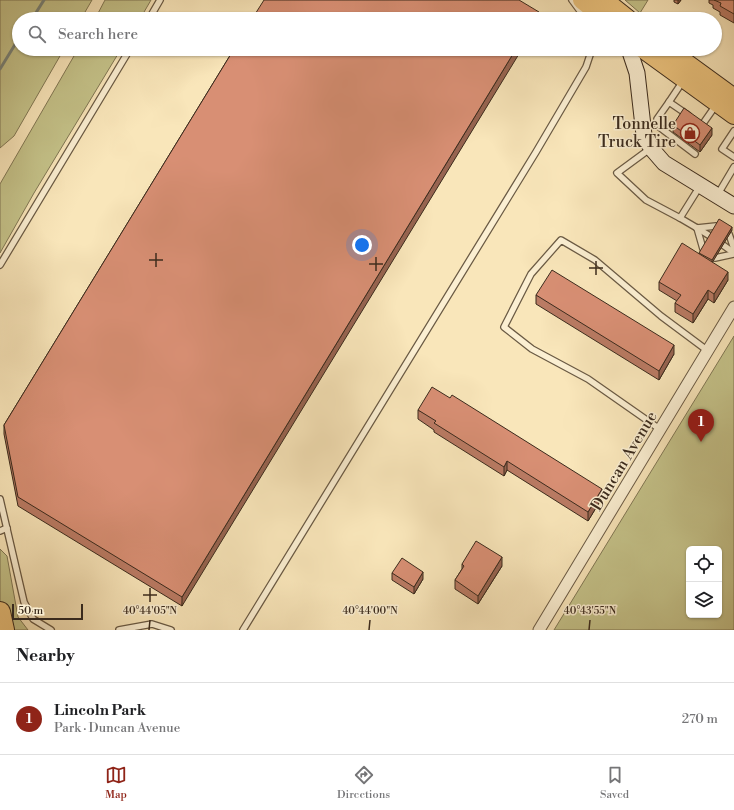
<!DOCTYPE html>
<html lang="en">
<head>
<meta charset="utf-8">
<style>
	:root { --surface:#fff; --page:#f2f2f2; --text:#202124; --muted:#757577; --line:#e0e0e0; --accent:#8f2418 }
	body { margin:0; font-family:"Libre Bodoni",serif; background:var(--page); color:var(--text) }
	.controls { position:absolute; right:12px; bottom:12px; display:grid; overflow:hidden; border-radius:6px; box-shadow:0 1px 3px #0004 }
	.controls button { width:36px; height:36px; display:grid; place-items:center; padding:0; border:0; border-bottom:1px solid var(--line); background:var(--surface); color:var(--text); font:20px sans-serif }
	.scale { position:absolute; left:12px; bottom:10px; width:71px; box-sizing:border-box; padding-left:4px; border:2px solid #3b2b1d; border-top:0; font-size:11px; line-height:14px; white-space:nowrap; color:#3b2b1d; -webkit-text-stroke:3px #fbefd2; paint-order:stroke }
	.you { position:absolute; left:362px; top:245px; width:14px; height:14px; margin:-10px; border:3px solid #fff; border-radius:50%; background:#1a73e8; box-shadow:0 0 0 6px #1a73e833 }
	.badge { display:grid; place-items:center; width:26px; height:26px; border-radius:50%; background:var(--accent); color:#fff; font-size:13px; font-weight:700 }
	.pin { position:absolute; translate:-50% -33px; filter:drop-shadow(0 1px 2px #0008) }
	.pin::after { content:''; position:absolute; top:21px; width:14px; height:12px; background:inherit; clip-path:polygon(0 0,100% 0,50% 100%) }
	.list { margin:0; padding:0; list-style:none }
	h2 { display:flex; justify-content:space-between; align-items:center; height:52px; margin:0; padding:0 16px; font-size:17px }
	h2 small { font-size:13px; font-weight:400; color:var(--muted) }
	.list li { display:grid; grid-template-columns:26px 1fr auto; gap:12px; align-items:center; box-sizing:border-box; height:72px; padding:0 16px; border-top:1px solid var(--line) }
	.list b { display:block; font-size:15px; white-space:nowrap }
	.list p { margin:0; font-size:13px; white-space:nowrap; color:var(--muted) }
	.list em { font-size:13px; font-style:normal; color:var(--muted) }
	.icon { flex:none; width:22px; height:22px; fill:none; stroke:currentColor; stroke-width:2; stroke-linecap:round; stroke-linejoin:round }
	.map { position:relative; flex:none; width:734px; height:630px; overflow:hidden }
	.search { position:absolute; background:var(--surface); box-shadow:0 1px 3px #0004; left:12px; right:12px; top:12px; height:44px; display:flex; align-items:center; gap:10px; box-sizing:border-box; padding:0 14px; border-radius:22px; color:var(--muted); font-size:15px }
	.sheet { height:124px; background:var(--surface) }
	nav { display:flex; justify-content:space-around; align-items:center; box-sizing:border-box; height:56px; border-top:1px solid var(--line); background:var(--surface); font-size:11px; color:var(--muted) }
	nav a { display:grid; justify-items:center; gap:2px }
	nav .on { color:var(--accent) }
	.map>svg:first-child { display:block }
	.green { fill:#c5c38a; stroke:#807754; fill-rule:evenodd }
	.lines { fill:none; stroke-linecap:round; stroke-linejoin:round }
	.stream { stroke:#78837a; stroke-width:3 }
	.service-casing { stroke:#6a5a44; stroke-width:8 }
	.minor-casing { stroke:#6a5a44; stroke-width:13 }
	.secondary-casing { stroke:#3b2b1d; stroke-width:17 }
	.trunk-casing { stroke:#3b2b1d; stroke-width:20 }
	.motorway-casing { stroke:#3b2b1d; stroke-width:22 }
	.service { stroke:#fbefd2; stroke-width:5.5 }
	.minor { stroke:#fbefd2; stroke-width:11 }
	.secondary { stroke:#fbefd2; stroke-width:15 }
	.trunk { stroke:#ecc37d; stroke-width:18 }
	.motorway { stroke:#ecc37d; stroke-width:20 }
	.wall { fill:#ba7b64; stroke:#3b2b1d }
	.shaded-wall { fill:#976451; stroke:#3b2b1d }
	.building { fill:#d88f74; stroke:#3b2b1d }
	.ticks { fill:none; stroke:#3b2b1d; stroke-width:1.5 }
	.labels { text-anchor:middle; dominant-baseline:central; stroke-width:3; stroke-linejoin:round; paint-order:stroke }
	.poi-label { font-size:16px; fill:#3b2b1d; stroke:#fbefd2; text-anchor:end }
	.street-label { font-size:16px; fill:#3b2b1d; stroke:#fbefd2 }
	.ticks-label { font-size:10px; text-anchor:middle; fill:#3b2b1d; stroke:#fbefd2; stroke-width:3; stroke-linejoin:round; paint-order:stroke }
</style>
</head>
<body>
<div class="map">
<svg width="734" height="630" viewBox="0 0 734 630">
	<rect width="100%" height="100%" fill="#f9e6ba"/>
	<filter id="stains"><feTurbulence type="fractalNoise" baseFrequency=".005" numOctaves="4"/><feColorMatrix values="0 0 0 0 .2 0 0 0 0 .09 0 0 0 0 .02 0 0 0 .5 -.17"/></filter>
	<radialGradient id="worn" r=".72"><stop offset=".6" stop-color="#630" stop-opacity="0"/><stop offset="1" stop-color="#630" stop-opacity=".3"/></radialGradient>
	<g class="green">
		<path d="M0,0h92l-11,19h-62v30h45l-50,87 -14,12z"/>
		<path d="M105,0h46l-11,19h-45z"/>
		<path d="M625,0h23l-8,13z"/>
		<path d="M78,49h43l-87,144 -34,60v-69z"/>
		<path d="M734,336v294h-180zM689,549h30v66h-30z"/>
		<path d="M0,549l7,7 11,61 10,13h-28z"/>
	</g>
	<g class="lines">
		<g class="stream">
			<path d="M32,19l12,-19"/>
			<path d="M0,69l19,-31"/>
		</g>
		<defs>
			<g id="service">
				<path d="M572,0l14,19"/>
				<path d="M149,19l11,-19"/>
				<path d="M669,102l14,-21"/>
				<path d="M688,115l-19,-13 -12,17 1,7 37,28"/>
				<path d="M700,124l2,1 14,-20"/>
				<path d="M734,131l-12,18 12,8"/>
				<path d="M651,148l-34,25 29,27 34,18"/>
				<path d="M700,186l-20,32 17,10 19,-2"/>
				<path d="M718,194l16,-27"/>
				<path d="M697,228l6,21"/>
				<path d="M697,228l13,8"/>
				<path d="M729,234l5,15"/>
				<path d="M723,245l11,8"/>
				<path d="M715,258l19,-4"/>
				<path d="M0,265l130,-216"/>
				<path d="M661,430l-73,-51 -56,-30 -28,-22 27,-53 30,-34 34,20 66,56 47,35"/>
				<path d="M0,499l24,103 9,17 18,11"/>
				<path d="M0,531l7,-3"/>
				<path d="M119,630l33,-6 19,6"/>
				<path d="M243,630l293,-478 50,-85 6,-18"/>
			</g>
			<path id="minor" d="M539,630l195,-323"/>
			<path id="secondary" d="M629,49l8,24 7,62 7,13 13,15 70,43"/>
			<g id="trunk">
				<path d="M582,0l24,19"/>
				<path d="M604,0l24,19"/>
				<path d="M643,49l91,66"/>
				<path d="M667,49l67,49"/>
			</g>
			<path id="motorway" d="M0,612l4,18"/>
		</defs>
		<use href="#service" class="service-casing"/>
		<use href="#minor" class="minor-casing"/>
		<use href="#secondary" class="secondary-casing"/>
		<use href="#trunk" class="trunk-casing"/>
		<use href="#motorway" class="motorway-casing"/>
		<use href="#service" class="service"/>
		<use href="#minor" class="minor"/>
		<use href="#secondary" class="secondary"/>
		<use href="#trunk" class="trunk"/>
		<use href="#motorway" class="motorway"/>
	</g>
	<g class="wall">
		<path d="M674,0h7l-3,4 -4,-2z"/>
		<path d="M709,0h25v23l-14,-8v-3l-7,-4v-3l-4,-2z"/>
		<path d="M234,49l-52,557 -164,-100 -14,-72v-9z"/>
		<path d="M673,125l39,10 -12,17 -27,-20z"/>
		<path d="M732,230l-20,32 16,18 -14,23 -6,-4 -15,24 -18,-11v-9l2,-2 -18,-11v-8l40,-28v-1z"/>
		<path d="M536,295l138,59 -15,26 -123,-76z"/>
		<path d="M418,410l184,88 -14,23 -81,-51 -3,6 -70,-44v-2l-16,-11z"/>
		<path d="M462,564l40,2 -24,38 -23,-15v-9l7,-11z"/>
		<path d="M392,573l31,6 -9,15 -22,-14z"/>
	</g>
	<g class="shaded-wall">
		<path d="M678,0h3l-3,4z"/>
		<path d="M539,12v7h-4z"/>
		<path d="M516,49h6l-340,557v-9z"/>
		<path d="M712,128v7l-12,17v-7z"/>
		<path d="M732,227v3l-20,33v-3z"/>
		<path d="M728,272v8l-14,23v-9z"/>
		<path d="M708,290v9l-15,24v-9z"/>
		<path d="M674,345v9l-15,26v-9z"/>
		<path d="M507,461v9l-3,6v-9z"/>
		<path d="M602,489v9l-14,23v-9z"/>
		<path d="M502,557v9l-24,38v-8z"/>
		<path d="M423,572v7l-9,15v-7z"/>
	</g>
	<g class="building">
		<path d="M264,0h255l20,12 -4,7h-283z"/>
		<path d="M714,0h20v14l-14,-8 1,-3z"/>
		<path d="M234,49h282l-334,548 -164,-100 -14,-72z"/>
		<path d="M684,108l28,20 -12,17 -27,-20z"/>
		<path d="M719,219l13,8 -20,33 -13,-7z"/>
		<path d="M682,243l46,29 -14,22 -6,-4 -15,24 -18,-11 6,-8 -22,-13z"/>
		<path d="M552,270l122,75 -15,26 -123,-76z"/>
		<path d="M432,387l18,11 2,-3 150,94 -14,23 -81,-51 -3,6 -70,-44 2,-2 -18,-11z"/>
		<path d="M476,541l26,16 -24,39 -23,-16 9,-14 -2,-2z"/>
		<path d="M402,558l21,14 -9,15 -22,-14z"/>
	</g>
	<path class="ticks" d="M149,260h14M369,264h14M156,267v-14M589,268h14M376,271v-14M596,275v-14M143,595h14M150,602v-14M149,630l1,-10M369,630l1,-10M589,630l1,-10"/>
	<defs>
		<symbol id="shop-ring" viewBox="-11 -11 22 22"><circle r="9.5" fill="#fbefd2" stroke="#8f2418" stroke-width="1.5"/><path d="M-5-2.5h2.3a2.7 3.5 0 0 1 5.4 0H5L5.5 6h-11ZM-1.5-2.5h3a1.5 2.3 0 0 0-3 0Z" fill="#8f2418"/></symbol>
	</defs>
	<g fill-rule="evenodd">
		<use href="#shop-ring" x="679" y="122" width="22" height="22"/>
	</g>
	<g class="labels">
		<g class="poi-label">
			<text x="676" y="124">Tonnelle<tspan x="676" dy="18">Truck Tire</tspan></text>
		</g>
		<g class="street-label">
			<text transform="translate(624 461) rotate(-59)">Duncan Avenue</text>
		</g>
	</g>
	<g class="ticks-label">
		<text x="150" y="614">40°44'05"N</text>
		<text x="370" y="614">40°44'00"N</text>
		<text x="590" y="614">40°43'55"N</text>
	</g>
	<rect width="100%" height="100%" filter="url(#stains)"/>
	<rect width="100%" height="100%" fill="url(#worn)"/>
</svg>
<div class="controls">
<button><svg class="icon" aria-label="locate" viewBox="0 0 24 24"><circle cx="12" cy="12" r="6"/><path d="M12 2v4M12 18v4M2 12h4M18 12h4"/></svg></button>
<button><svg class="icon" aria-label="layers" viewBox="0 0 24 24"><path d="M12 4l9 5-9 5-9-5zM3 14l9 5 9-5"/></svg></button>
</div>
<div class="scale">50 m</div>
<div class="you"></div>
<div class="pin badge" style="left:701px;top:442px">1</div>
<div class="search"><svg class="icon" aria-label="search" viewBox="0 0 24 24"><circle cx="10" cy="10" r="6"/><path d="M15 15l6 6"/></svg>Search here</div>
</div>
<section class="sheet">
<h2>Nearby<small></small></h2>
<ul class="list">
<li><span class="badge">1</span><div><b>Lincoln Park</b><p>Park · Duncan Avenue</p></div><em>270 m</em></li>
</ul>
</section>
<nav>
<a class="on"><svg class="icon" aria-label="map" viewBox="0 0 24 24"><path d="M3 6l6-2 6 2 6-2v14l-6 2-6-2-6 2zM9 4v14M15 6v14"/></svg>Map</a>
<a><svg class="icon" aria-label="directions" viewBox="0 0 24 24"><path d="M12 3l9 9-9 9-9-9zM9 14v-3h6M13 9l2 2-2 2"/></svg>Directions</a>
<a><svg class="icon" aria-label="saved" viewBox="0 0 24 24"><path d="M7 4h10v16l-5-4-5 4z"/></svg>Saved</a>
</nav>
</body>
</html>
